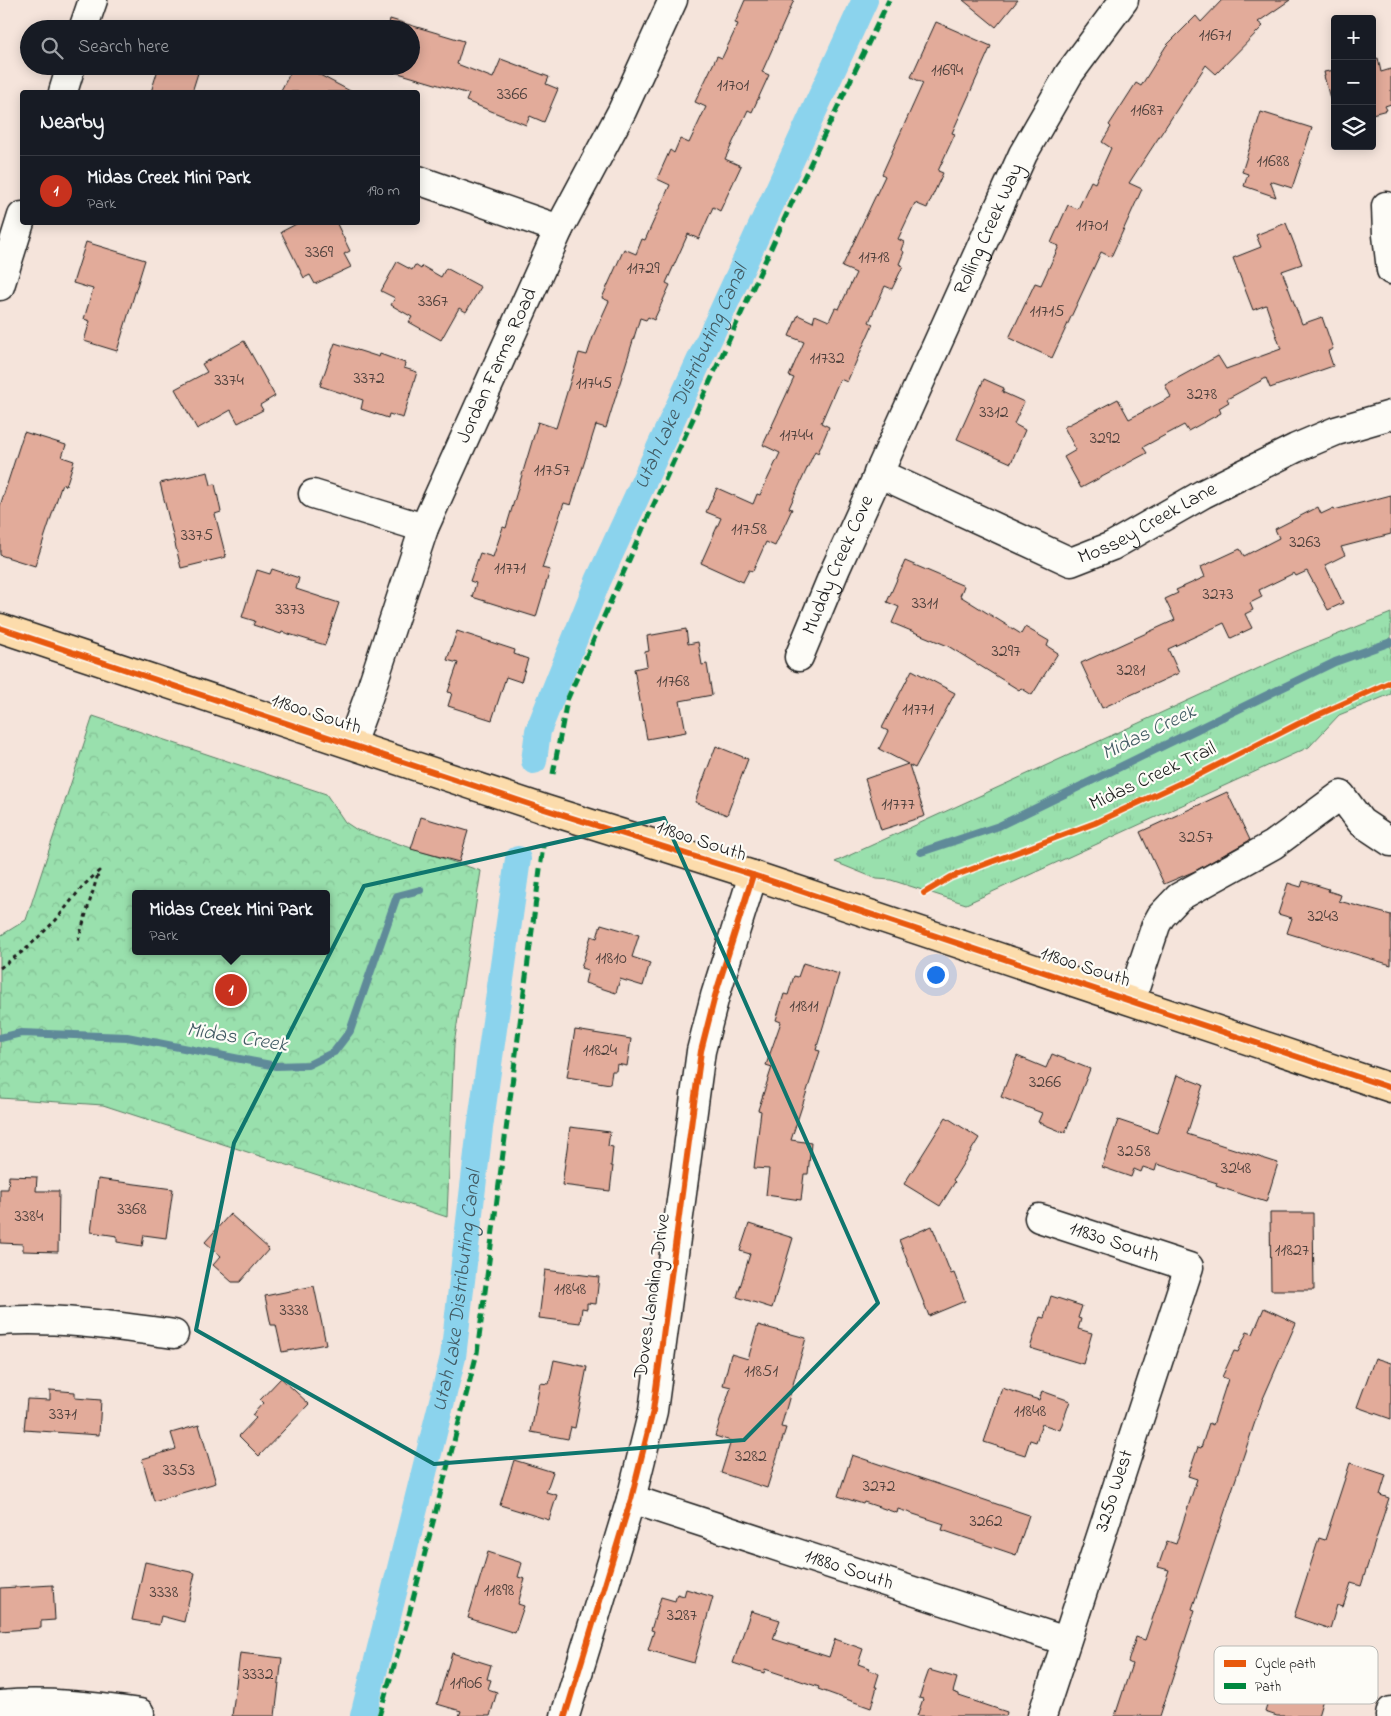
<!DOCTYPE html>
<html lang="en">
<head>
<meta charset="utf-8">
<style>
	:root { --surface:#171b24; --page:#242831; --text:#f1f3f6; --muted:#9ea1a6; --line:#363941; --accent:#c8321e }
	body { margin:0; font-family:"Indie Flower",sans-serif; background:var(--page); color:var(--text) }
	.controls { position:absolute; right:15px; top:15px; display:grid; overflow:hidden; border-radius:5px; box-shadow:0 2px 12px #0003 }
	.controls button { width:45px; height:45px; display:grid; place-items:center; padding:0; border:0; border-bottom:1px solid var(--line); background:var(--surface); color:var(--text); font:25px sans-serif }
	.you { position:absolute; left:935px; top:974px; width:18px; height:18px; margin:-12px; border:4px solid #fff; border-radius:50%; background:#1a73e8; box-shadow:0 0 0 8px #1a73e833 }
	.badge { display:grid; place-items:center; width:32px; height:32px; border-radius:50%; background:var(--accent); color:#fff; font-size:16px; font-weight:700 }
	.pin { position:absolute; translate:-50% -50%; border:2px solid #fff; box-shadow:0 1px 5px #0006 }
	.popup { position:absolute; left:132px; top:890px; width:198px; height:65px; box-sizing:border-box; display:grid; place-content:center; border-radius:5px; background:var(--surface); filter:drop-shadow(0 1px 4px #0005); font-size:16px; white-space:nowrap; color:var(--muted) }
	.popup b { font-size:19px; color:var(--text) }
	.popup::after { content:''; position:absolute; left:50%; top:100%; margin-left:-10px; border:10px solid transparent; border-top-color:var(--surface) }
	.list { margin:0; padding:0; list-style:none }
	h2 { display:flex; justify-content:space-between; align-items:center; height:65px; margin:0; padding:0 20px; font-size:21px }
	h2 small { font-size:16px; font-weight:400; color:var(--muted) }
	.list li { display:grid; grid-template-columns:32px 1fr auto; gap:15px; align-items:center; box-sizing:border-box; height:70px; padding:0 20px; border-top:1px solid var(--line) }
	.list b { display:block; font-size:19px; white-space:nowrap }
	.list p { margin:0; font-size:16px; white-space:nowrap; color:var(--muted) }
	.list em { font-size:16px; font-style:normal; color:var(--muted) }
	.icon { flex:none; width:28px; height:28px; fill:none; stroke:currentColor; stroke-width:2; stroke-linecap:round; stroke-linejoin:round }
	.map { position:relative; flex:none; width:1391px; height:1716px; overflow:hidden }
	.search { position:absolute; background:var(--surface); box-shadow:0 2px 12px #0003; left:20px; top:20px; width:400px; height:55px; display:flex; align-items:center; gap:12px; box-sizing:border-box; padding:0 18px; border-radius:28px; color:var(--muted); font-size:19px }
	.panel { position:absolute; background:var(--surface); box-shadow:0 2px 12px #0003; left:20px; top:90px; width:400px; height:135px; border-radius:5px }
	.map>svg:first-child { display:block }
	.grass { fill:url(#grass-tufts); stroke:#5a7e64 }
	.forest { fill:url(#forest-crowns); stroke:#5a7e64; fill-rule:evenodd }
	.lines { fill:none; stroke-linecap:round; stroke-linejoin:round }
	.stream { stroke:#5f8a99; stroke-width:8 }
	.canal { stroke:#8bd3ed; stroke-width:26 }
	.building { fill:#e2ab9a; stroke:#1c1c1c }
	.minor-casing { stroke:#1c1c1c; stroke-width:31 }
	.major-casing { stroke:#1c1c1c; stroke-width:31 }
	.path { stroke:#1c1c1c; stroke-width:3; stroke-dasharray:4 4; stroke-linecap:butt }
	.minor { stroke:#fdfcf7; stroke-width:28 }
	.major { stroke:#fcdcac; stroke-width:28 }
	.quiet { stroke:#00873e; stroke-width:5; stroke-dasharray:10 5; stroke-linecap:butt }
	.cycleway-casing { stroke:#fdfcf7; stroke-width:9 }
	.cycleway { stroke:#e8590c; stroke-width:6 }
	.marked { fill:none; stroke:#0f766e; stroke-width:4; stroke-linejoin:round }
	.labels { text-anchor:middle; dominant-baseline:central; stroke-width:4.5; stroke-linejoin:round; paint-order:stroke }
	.number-label { font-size:18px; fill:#4e403c }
	.street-label { font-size:20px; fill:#1c1c1c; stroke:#fdfcf7 }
	.water-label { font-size:21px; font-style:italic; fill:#435c65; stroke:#fdfcf7 }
	.key { fill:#fdfcf7; stroke:#bab9b5; stroke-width:1 }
	.key-label { font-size:14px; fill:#1c1c1c }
</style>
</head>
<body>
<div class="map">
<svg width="1391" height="1716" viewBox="0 0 1391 1716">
	<defs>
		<pattern id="grass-tufts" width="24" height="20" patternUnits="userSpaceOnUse" patternTransform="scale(1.25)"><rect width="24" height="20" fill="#99e0ad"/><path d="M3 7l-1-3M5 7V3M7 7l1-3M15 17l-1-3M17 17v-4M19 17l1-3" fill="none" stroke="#83c094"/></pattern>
		<pattern id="forest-crowns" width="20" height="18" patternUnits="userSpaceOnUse" patternTransform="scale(1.25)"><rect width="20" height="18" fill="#99e0ad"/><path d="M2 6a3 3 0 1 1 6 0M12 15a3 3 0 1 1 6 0" fill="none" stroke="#83c094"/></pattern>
	</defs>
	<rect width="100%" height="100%" fill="#f5e4db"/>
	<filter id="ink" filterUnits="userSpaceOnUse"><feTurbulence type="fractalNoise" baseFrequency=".02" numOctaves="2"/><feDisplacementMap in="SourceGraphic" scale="10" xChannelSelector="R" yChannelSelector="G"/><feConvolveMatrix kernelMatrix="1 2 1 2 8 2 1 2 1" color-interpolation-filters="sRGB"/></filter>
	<g filter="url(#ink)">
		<path class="grass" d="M1391,613v81l-52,21 -30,32 -343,157 -75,-24 -14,-1 -42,-17 459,-210z"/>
		<path class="forest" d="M93,716l233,78 19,28 12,8 124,41 -27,173 -7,173 -344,-112 -103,-7v-162l26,-16zM136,894h190v57h-190z"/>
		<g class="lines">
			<g class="stream">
				<path d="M921,852l78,-26 336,-164 56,-20"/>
				<path d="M0,1038l21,-5 106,4 149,29 32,-1 26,-13 16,-21 47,-135 23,-6"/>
			</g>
			<g class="canal">
				<path id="s1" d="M534,761l4,-30 60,-150 267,-581"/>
				<path id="s2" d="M363,1716l90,-359 27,-229 38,-269"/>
			</g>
		</g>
		<g class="building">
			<path d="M745,0h49l-32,72 7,3 -17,37 -4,-2 -23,49 16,7 -21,45 -7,-4 -14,32 -11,-5 -22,49 4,2 -16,35 -6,-3 -2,3 -6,-2 -34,110 -10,-3 -25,80 -7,-2 -22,65 8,2 -14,47 -64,-20 4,-14 -6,-2 10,-28 13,4 10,-30 3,1 32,-106 18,6 23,-75 8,2 7,-21 15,-33 -7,-3 22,-49 12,5 6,-15 3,1 25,-55 -13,-6 13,-29 4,3 6,-14 9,4 17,-36 -11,-5 22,-46 5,2 16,-34 -3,-1z"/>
			<path d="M963,0h55l-22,27z"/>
			<path d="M1222,0h68l-32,22 5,4 -47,48 -10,-9 -77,118 13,6 -31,68 -10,-5 -49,106 -43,-20 26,-55 6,2 18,-39 -8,-3 17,-38 10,4 13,-28 4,2 16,-35 -9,-6 9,-15 -2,-2 27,-42 5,3 25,-40 30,-30 5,6z"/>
			<path d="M390,19l74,22 -7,23 36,14 8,-19 48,18 -3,7 12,5 -14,33 -14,-6 -4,9 -60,-24 3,-7 -91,-27 33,-1v-37h-23z"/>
			<path d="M936,22l55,24 -39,87 3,1 -17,37 5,2 -16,35 -12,-5 -17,36 6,3 -3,8 3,2 -5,12 4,2 -11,23 -7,-3 -16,36 4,2 -26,58 -7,-3 -19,44 8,4 -11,26 -3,-2 -26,57 3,1 -17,37 -9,-4 -13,29 -4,-1 -6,12 -42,-19 20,-45 -15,-6 11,-24 36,16 4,-10 3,1 20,-42 -17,-8 31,-67 -5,-2 15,-34 -15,-6 9,-21 15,7 2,-7 14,6 6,-13 4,1 17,-36 -14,-6 43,-91 -3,-2 41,-91 -12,-6z"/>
			<path d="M1378,58l3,14 10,-3v35l-6,2 2,4 -15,4v-54z"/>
			<path d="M159,66h17l22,7 -6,19h-41z"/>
			<path d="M294,66h9l49,26h-72z"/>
			<path d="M1335,70v47l-11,-41h1l-1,-4z"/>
			<path d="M1261,112l51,16 -20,60 -22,-7 6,16 -32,-11 4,-12 -6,-2z"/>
			<path d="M300,222h36l14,29 -6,3 7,13 -36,17 -5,-9 -6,3 -23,-46z"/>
			<path d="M1286,223l16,41 -20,7 20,53 20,-7 11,32 -5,2 5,15 -63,22 -4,-10 -39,21 2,3 -10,6 2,5 -33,18 -4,-6 -41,22 4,6 -66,35 -17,-31 12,-7 -12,-23 54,-28 11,20 42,-22 -6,-12 53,-29 8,13 55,-20 -15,-44 -13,5 -20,-52 28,-11 -5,-12z"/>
			<path d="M86,242l59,18 -28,91 -33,-10 6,-20 -6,-2 9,-30 -20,-6z"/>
			<path d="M397,262l15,8 3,-5 6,4 1,-3 19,11 5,-9 35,19 -15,25 -7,-4 -18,32 -32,-18 3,-5 -21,-12 4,-7 -14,-7z"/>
			<path d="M244,341l31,55 -15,9 3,5 -25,13 -7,-13 -34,19 -22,-40 32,-17 -5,-8z"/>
			<path d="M335,343l44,14 1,-3 25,9 -1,5 13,4 -14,46 -14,-4 -1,4 -27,-9 2,-9 -43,-14z"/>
			<path d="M984,379l20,9 -2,4 22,10 -10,22 11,6 -14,33 -54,-24z"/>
			<path d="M24,432l42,13 -4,12 12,4 -8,25 -4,-2 -27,82 -35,-11v-49z"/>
			<path d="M208,472l3,13 4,-1 6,28 -6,2 11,43 -45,11 -21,-85z"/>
			<path d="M1391,495v39l-50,13 4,8 -20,10 18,38 -15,7 -21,-39 -11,5 -2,-3 -35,17 3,7 -12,6 3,7 -8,4 7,14 -21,10 -7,-15 -56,26 11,24 -77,35 -21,-45 94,-43 -10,-21 13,-6 -2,-3 29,-13 -4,-10 39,-18 4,7 35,-18 -4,-9 43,-22 3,7 13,-6v2z"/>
			<path d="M905,561l59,25 -4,10 61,38 4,-7 24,14 -2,5 11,7 -26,42 -11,-7 -2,2 -71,-44 -56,-23 7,-16 -12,-5z"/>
			<path d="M272,569l27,9 -3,11 43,14 -14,42 -43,-13 -1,2 -28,-9 2,-4 -13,-4 15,-47 13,4z"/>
			<path d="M686,629l2,15 10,-2 4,23 5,-1 5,31 -32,6 6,31 -39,7 -13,-70 13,-3 -2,-14 4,-1 -2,-15z"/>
			<path d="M457,631l58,19 -1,4 14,5 -7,23 -15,-5 -14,43 -44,-14 4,-13 -4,-1 10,-29 -11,-3z"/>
			<path d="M912,670l43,23 -40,75 -6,-3 16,51 -44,14 -16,-51 43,-15 -29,-15 9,-18 -6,-3z"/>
			<path d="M716,746l32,13 -21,56 -32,-13z"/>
			<path d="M1227,792l23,48 -55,31 -31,13 -24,-52z"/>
			<path d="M421,817l47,14 -9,31 -48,-13z"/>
			<path d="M1303,881l26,8 -1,2 13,4 -2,6 52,14v50l-104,-32 5,-15 -14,-4 10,-31 13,4z"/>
			<path d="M601,924l38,11 -7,22 18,6 -7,23 -23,-7 -4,14 -31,-10 3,-13 -7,-2 10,-32 6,2z"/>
			<path d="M803,963l36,11 -23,76 4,1 -29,89 20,3 -3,31h-4l-3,26 -35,-5 3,-26 -15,-1 7,-57 -3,-1 14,-43 -6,-2 15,-43 -5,-2 8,-26 4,1 6,-19 4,1z"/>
			<path d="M575,1030l56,9 -4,27 -10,-2 -1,7h-4l-2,13 -43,-7z"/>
			<path d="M1052,1054l38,15 -25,64 -27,-11 4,-9 -41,-16 16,-41 29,12z"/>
			<path d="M1177,1075l26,10 -16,49 91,29 -12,39 -50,-16 1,-3 -60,-19 -2,7 -12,-4 -2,5 -7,-3 -3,8 -29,-10 16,-47 39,13z"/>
			<path d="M946,1117l33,21 -26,42 2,2 -15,24 -36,-22z"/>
			<path d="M570,1127l40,5 -2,14 5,1 -2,19h2l-3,25 -48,-6z"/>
			<path d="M9,1176l28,1 -1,14h23l-1,61 -35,-1v-7l-23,-1v-54h8z"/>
			<path d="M98,1179l75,10 -7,49 -22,-3 -2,11 -25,-4v-6l-26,-4z"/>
			<path d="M1270,1213h43l1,77h-43z"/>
			<path d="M230,1214l39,35 -29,33h-8l-19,-17 8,-9 -16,-14z"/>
			<path d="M749,1224l44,14 -21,70 -35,-11 13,-43 -10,-3z"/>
			<path d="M932,1226l19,48 3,-1 11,28 -36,15 -30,-76z"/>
			<path d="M545,1270l54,7 -3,27 -9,-1v6l-5,-1 -2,15 -41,-5z"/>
			<path d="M314,1286l12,58 -44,8 -6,-27h-5l-6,-29z"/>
			<path d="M1051,1296l31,10 -4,12 3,1 -3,10 14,4 -9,31 -53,-16 10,-31 4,1z"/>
			<path d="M1264,1308l32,15 -34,78 -70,208 3,1 -35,106h-45l17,-52 -4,-2 8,-25 9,3 24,-70 -11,-3 9,-26 9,3 21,-65 -9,-3 10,-29 3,1 8,-25 4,2 15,-46 -6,-2 12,-26 4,1 9,-20 6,2z"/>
			<path d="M758,1325l48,13 -25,89 5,1 -19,60 -46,-15 10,-32 -16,-5 16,-49 -8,-2 8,-31 17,5z"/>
			<path d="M1375,1358l16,5v56l-34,-12z"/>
			<path d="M554,1360l33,7 -12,61 -4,-1 -3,12 -37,-7 9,-49 9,1z"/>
			<path d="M281,1378l28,26 -50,52 -20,-20 17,-18 -4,-3 11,-12 -3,-3z"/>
			<path d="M1002,1388l37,12 3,-9 28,10 -10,29 -18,-6 -6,18 -6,-2 -5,15 -41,-13z"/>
			<path d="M50,1390l25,2v6l26,2 -2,35 -75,-5 3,-31 23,1z"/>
			<path d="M199,1425l17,58 -62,18 -12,-42 34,-10 -5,-16z"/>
			<path d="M852,1455l177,60 -13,40 -74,-25 2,-6 -46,-15 -1,4 -33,-11 -1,2 -25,-8z"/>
			<path d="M514,1460l39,12 -7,20 11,3 -8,25 -49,-15z"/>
			<path d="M1350,1463l36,12 -6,20 9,3 -28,88 -10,-3 -8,24 -6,-2 -7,24 -36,-12 25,-79 6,2z"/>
			<path d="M488,1552l34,11 -4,14 7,2 -7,25 6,2 -9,27 -47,-15z"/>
			<path d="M145,1562l50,11 -11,49 -23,-6 -2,9 -27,-5z"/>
			<path d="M53,1585l2,35 -14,1v7l-41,3v-43z"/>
			<path d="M686,1589l27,8 -19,66 -46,-13 6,-19 -3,-1 10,-33 14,4 2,-7 7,2z"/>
			<path d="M751,1611l29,9 -7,19 56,18 6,-18 28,10 -5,15 11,4 -1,2 11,4 -4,13h2l-6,21 -53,-19 1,-2 -54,-18 -1,4 -31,-10z"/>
			<path d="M240,1653l42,5 -7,58h-43z"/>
			<path d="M452,1653l39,12 -4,14 4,1 -3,9 9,3 -7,24h-31l2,-5 -24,-7z"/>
			<path d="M1280,1663l37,12 -3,11 3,1 -3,9 9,3 -5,17h-41l-12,-4z"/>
			<path d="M929,1670l28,8 -4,14 6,2v2l48,16 -1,4h-89l6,-17 -4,-1z"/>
		</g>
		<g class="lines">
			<defs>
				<g id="minor">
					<path d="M83,29l10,-29"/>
					<path d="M63,92l8,-26"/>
					<path d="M418,180l141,49"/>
					<path d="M1386,206l1,29 4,35"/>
					<path d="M0,286l22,-70"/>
					<path id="s3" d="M878,473l193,89 41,-16 91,-52 93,-46 40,-17 55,-16"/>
					<path d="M313,494l111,34"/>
					<path id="s4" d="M799,657l37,-89 187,-414 46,-80 55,-74"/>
					<path id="s5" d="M351,744l17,-46 56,-170 135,-299 63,-118 51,-111"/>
					<path d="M1131,1000l25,-75 5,-9 18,-19 94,-52 68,-50 20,27 30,20"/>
					<path id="s6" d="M1039,1218l150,49 -147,449"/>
					<path d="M0,1321c59,-4 116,5 174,13"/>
					<path id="s7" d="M631,1499l435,142"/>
					<path d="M0,1705c48,-4 93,1 140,8"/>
					<path d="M565,1716l66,-217 22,-88 48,-360 14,-55 38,-121"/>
					<path d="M1390,1716l1,-5"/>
				</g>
				<path id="major" d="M0,628l544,181 209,66 638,213"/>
			</defs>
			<use href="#minor" class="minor-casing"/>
			<use href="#major" class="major-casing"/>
			<path class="path" d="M0,968l26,-19 30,-29 26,-33 17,-16 -22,73"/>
			<use href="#minor" class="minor"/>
			<use href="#major" class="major"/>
			<g class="quiet">
				<path d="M553,774l14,-74 81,-183 146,-319 95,-198"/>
				<path d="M379,1716l28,-94 70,-269 66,-507"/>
			</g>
			<defs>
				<g id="cycleway">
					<path d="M0,628l544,181 209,66 638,213"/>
					<path d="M924,893l27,-16 144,-54 105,-49 98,-50 93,-42"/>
					<path d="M565,1716l66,-217 22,-88 48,-360 14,-55 38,-121"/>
				</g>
			</defs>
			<use href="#cycleway" class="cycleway-casing"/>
			<use href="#cycleway" class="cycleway"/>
		</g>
	</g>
	<path class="marked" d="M664,818l214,485 -134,137 -310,24 -238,-134 38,-187 130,-257z"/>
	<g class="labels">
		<g class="number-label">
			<text x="1215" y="36">11671</text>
			<text x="947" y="71">11694</text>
			<text x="733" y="86">11701</text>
			<text x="512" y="95">3366</text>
			<text x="1147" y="111">11687</text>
			<text x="1273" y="162">11688</text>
			<text x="1092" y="226">11701</text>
			<text x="319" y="253">3369</text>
			<text x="874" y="258">11718</text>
			<text x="643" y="269">11729</text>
			<text x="433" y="302">3367</text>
			<text x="1047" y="312">11715</text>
			<text x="827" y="359">11732</text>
			<text x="369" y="379">3372</text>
			<text x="229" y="381">3374</text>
			<text x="594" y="384">11745</text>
			<text x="1202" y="395">3278</text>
			<text x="994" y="413">3312</text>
			<text x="796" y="436">11744</text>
			<text x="1105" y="439">3292</text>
			<text x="552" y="471">11757</text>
			<text x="749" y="530">11758</text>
			<text x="197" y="536">3375</text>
			<text x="1305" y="543">3263</text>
			<text x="510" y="569">11771</text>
			<text x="1218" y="595">3273</text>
			<text x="925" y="604">3311</text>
			<text x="290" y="610">3373</text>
			<text x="1006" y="652">3297</text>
			<text x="1131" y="671">3281</text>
			<text x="673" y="682">11768</text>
			<text x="918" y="710">11771</text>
			<text x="898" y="805">11777</text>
			<text x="1196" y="838">3257</text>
			<text x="1323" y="917">3243</text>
			<text x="611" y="959">11810</text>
			<text x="804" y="1007">11811</text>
			<text x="600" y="1051">11824</text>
			<text x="1045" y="1083">3266</text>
			<text x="1134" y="1152">3258</text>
			<text x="1236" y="1169">3248</text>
			<text x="132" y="1210">3368</text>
			<text x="29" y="1217">3384</text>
			<text x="1292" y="1251">11827</text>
			<text x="570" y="1290">11848</text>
			<text x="294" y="1311">3338</text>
			<text x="761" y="1372">11851</text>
			<text x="1030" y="1412">11848</text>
			<text x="63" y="1415">3371</text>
			<text x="751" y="1457">3282</text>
			<text x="179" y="1471">3353</text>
			<text x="879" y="1487">3272</text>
			<text x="986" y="1522">3262</text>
			<text x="499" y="1591">11898</text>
			<text x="164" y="1593">3338</text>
			<text x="682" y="1616">3287</text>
			<text x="258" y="1675">3332</text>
			<text x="466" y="1684">11906</text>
		</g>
		<g class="street-label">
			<text stroke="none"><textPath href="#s4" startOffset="468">Rolling Creek Way</textPath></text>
			<text stroke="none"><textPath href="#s5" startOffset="406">Jordan Farms Road</textPath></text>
			<text stroke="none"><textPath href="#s3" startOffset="298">Mossey Creek Lane</textPath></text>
			<text stroke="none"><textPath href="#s4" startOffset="100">Muddy Creek Cove</textPath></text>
			<text transform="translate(316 715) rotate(18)">11800 South</text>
			<text transform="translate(1153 777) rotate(-25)">Midas Creek Trail</text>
			<text transform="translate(701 842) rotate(18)">11800 South</text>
			<text transform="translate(1085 968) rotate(18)">11800 South</text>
			<text stroke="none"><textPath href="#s6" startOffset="79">11830 South</textPath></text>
			<text transform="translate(653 1296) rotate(-82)">Doves Landing Drive</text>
			<text transform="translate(1115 1491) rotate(-72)">3250 West</text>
			<text stroke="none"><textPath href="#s7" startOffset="229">11880 South</textPath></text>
		</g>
		<g class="water-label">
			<text stroke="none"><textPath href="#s1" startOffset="416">Utah Lake Distributing Canal</textPath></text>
			<text transform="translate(1149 733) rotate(-26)">Midas Creek</text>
			<text transform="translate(237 1038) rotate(9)">Midas Creek</text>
			<text stroke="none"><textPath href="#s2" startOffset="436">Utah Lake Distributing Canal</textPath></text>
		</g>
	</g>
	<rect x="1214" y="1646" width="164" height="58" rx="8" class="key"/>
	<rect x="1224" y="1660" width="22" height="7" fill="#e8590c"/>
	<rect x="1224" y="1683" width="22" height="6" fill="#00873e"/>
	<g class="key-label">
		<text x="1255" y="1668">Cycle path</text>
		<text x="1255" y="1691">Path</text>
	</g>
</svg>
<div class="controls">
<button>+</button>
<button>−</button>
<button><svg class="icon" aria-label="layers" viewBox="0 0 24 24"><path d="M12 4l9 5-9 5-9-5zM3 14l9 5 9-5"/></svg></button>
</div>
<div class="you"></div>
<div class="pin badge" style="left:231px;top:990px">1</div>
<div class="popup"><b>Midas Creek Mini Park</b>Park</div>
<div class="search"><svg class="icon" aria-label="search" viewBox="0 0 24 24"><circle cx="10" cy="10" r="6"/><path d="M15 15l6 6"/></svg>Search here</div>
<section class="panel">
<h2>Nearby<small></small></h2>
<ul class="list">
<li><span class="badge">1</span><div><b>Midas Creek Mini Park</b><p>Park</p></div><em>190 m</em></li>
</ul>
</section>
</div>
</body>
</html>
